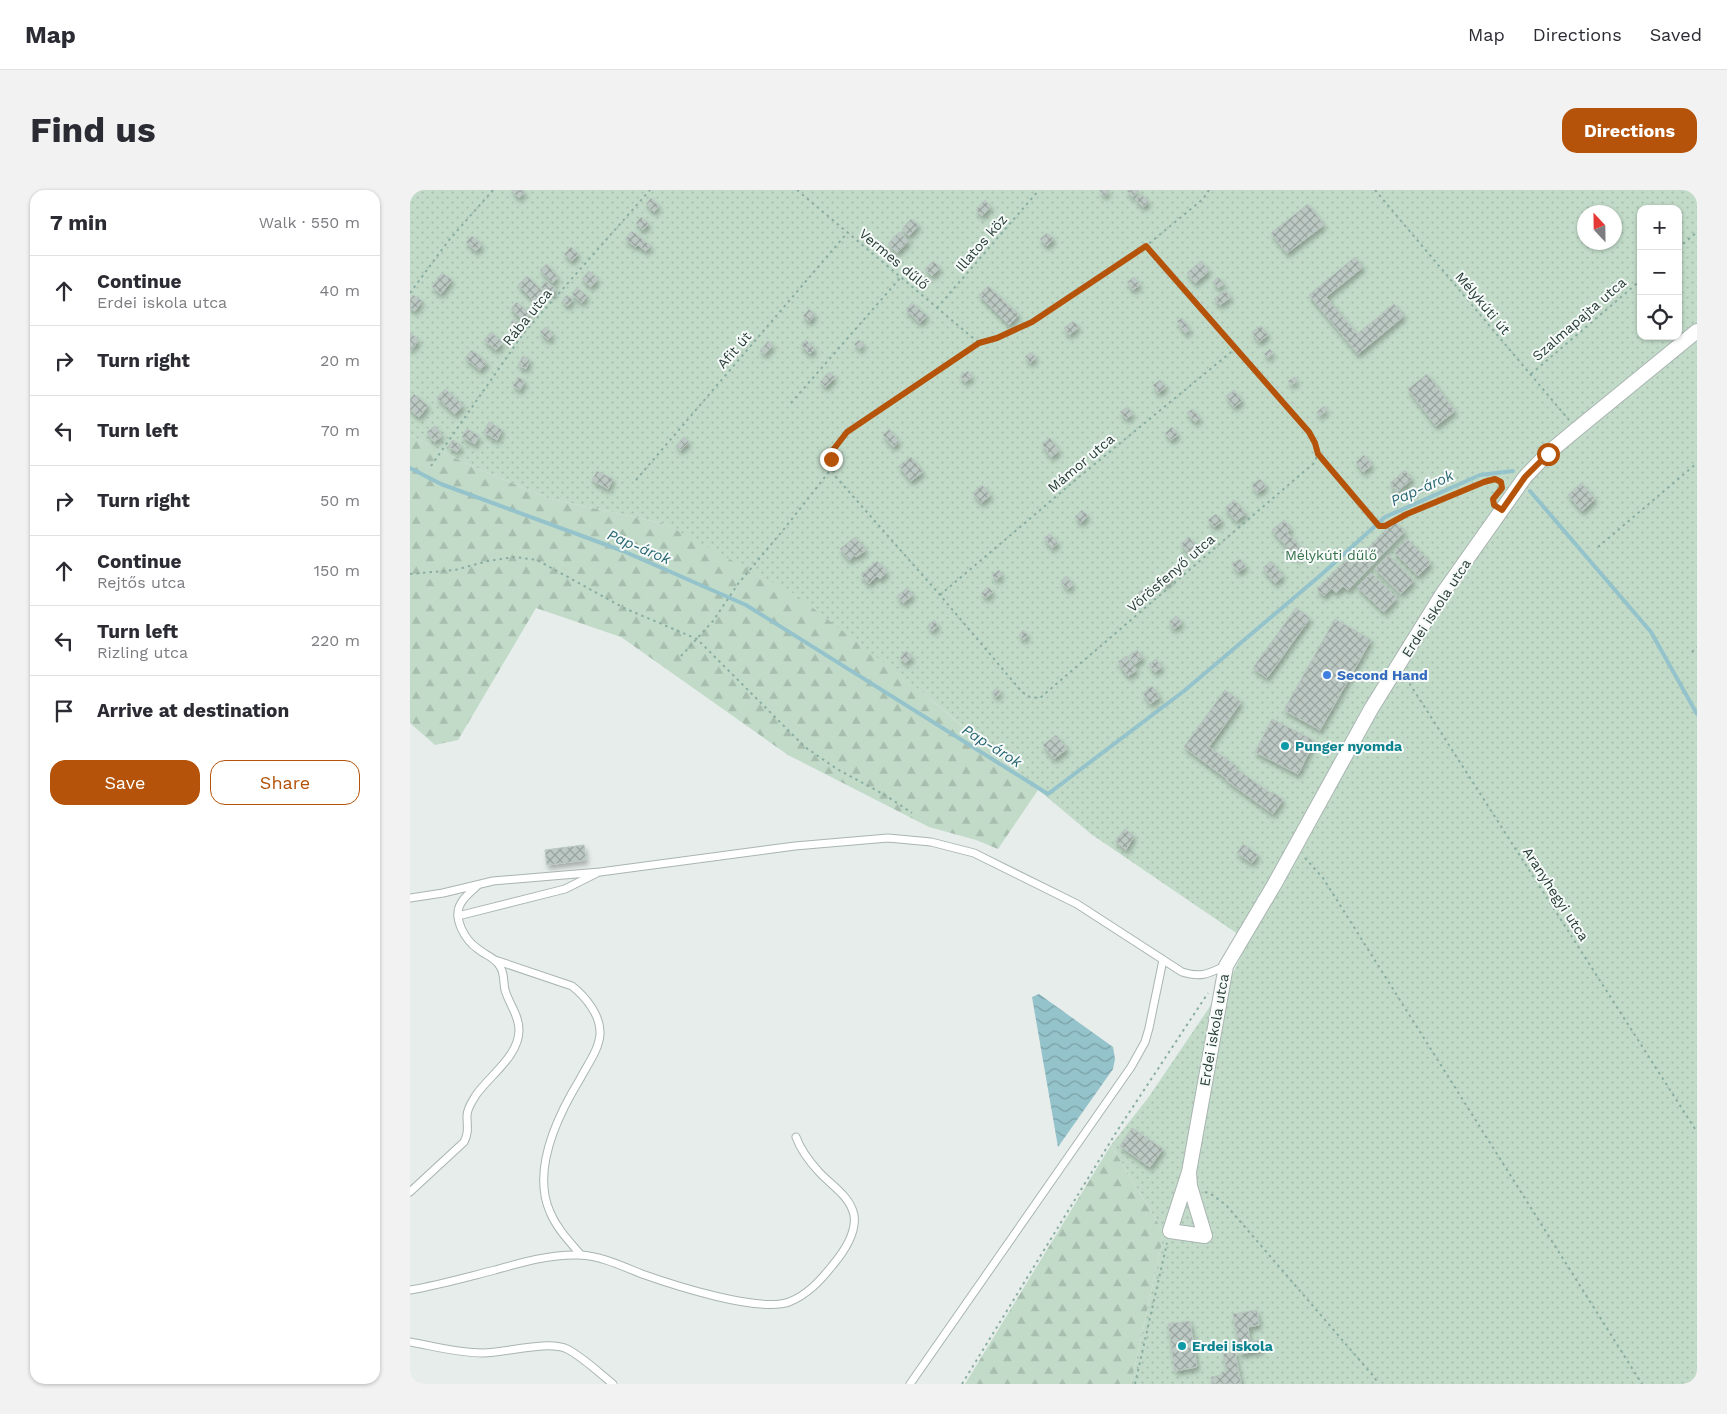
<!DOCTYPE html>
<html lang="en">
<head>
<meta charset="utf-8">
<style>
	:root { --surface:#fff; --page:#f2f2f3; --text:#2b2b33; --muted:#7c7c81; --line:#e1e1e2; --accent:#b45309 }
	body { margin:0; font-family:"Work Sans",sans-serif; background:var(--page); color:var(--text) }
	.controls { position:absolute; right:15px; top:15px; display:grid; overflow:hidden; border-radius:10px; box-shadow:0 1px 4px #0004 }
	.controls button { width:45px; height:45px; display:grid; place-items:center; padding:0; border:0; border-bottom:1px solid var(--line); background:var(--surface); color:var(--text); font:25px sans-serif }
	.compass { position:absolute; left:1167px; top:15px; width:45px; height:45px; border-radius:50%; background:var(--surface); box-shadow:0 1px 4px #0004; rotate:338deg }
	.stop { position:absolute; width:15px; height:15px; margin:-11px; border:4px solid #b45309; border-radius:50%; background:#fff }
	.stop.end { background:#b45309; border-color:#fff; box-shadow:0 1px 5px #0008 }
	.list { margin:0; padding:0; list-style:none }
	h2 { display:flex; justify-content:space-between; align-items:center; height:65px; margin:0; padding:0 20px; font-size:21px }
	h2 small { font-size:16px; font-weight:400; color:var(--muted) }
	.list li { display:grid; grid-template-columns:32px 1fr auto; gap:15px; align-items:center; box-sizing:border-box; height:70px; padding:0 20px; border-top:1px solid var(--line) }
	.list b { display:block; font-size:19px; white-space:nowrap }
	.list p { margin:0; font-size:16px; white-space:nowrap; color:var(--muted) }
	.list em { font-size:16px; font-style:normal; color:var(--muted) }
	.actions { display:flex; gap:10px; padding:15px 20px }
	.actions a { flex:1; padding:11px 0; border:1px solid var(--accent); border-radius:15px; text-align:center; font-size:18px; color:var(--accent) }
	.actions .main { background:var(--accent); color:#fff }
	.icon { flex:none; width:28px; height:28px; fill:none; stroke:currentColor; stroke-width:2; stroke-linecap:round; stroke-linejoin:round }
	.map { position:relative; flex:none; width:1287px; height:1194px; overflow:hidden; border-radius:15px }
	header { display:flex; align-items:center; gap:30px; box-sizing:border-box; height:70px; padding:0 25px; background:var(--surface); border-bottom:1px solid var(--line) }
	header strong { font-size:24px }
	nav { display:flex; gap:28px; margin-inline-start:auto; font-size:18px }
	.intro { display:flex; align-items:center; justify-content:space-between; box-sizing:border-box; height:120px; padding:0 30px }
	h1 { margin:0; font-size:35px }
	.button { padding:12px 22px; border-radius:15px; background:var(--accent); color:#fff; font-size:18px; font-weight:700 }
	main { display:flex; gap:30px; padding:0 30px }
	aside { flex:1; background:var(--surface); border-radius:15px; box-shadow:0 1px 4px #0004 }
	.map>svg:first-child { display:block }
	.grass { fill:url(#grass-dots); fill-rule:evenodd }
	.forest { fill:url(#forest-firs) }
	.water { fill:url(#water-waves) }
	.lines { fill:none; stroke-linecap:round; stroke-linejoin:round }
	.stream { stroke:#95c3cb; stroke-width:4 }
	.building { fill:url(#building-cross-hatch); stroke:#b9c6c1; filter:url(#shadow) }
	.lane-casing { stroke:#a9b5b1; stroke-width:9 }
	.street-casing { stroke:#a9b5b1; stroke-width:16 }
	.path { stroke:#8aada2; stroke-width:2; stroke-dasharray:2.5 4; stroke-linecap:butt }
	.lane { stroke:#fff; stroke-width:7 }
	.street { stroke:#fff; stroke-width:14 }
	.route { stroke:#b45309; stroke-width:6 }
	.shop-dot { fill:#3f7fe0; stroke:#f6faf8; stroke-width:2 }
	.culture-dot { fill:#0f9aa8; stroke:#f6faf8; stroke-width:2 }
	.labels { text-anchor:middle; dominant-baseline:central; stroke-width:4; stroke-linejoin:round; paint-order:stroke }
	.street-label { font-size:14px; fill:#273d37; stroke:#f6faf8 }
	.park-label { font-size:14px; fill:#36704b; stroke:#f6faf8 }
	.shop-label { font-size:14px; font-weight:bold; fill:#366cbe; stroke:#f6faf8; text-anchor:start }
	.culture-label { font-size:14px; font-weight:bold; fill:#0d838f; stroke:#f6faf8; text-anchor:start }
	.water-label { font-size:15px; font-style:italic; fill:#286773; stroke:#f6faf8 }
</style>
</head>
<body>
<header>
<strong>Map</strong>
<nav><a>Map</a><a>Directions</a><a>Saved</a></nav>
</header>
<div class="intro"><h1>Find us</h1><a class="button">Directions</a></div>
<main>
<aside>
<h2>7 min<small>Walk · 550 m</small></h2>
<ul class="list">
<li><svg class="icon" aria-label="ahead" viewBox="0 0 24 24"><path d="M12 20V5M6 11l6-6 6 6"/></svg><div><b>Continue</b><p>Erdei iskola utca</p></div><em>40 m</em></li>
<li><svg class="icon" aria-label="right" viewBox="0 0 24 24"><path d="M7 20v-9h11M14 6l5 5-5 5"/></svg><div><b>Turn right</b></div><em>20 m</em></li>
<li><svg class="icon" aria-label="left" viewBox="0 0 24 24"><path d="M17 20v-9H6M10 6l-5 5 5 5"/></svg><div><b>Turn left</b></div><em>70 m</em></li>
<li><svg class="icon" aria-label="right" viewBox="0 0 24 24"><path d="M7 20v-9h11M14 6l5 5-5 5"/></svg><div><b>Turn right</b></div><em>50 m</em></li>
<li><svg class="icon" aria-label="ahead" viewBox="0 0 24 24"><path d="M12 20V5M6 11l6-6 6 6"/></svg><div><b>Continue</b><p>Rejtős utca</p></div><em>150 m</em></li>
<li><svg class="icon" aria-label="left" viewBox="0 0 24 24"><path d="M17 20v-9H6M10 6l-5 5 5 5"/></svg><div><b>Turn left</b><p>Rizling utca</p></div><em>220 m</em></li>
<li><svg class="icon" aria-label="arrive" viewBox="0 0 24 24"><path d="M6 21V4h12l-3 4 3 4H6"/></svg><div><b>Arrive at destination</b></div></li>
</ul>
<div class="actions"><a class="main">Save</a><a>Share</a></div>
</aside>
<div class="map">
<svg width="1287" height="1194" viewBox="0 0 1287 1194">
	<defs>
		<pattern id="grass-dots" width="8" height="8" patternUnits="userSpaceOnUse" patternTransform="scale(1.25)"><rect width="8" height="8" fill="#c2dbc9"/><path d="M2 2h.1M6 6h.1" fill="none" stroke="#a7bdad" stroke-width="1.8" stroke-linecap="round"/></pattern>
		<pattern id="forest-firs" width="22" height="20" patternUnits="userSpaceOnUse" patternTransform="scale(1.25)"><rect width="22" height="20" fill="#c2dbc9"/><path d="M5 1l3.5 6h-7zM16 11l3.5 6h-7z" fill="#a7bdad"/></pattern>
		<pattern id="water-waves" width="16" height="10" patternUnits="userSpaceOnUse" patternTransform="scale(1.25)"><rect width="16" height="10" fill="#95c3cb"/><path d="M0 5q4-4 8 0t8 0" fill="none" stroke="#7aa0a6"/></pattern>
		<pattern id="building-cross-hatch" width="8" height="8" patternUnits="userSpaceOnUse" patternTransform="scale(1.25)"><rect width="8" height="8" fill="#bcc8c3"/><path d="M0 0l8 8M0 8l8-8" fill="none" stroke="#99a49f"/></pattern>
		<filter id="shadow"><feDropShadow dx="2" dy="4" stdDeviation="2.5" flood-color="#0004"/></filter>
	</defs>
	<rect width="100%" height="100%" fill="#e6edea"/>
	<path class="grass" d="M0,0h1287v1194h-566l33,-151 -53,-88 37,-47 86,-127 14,-30 -157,-107 -169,-142 -257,-168 -118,-26 -84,-36 -53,-27zM1231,19h37v127h-37zM1174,22h30v30h-30z"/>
	<g class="forest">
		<path d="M0,245l53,27 84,36 118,26 131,71 126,97 116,98 -40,59 -22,-9 -47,-13 -141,-72 -167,-118 -85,-29 -78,132 -23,5 -25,-22z"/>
		<path d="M701,955l53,88 -33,151h-166z"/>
	</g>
	<path class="water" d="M629,804l74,53 2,12 -2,10 -55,78 -26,-150z"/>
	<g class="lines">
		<g class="stream">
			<path d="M0,278l31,16 182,67 123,54 302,189 136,-103 138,-117 63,-57 95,-42 33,-4"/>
			<path d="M1120,301l121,141 46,82"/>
		</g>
	</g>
	<g class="building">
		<path d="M101,0h12l2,2 -6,6z"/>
		<path d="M689,0h11l-6,6z"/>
		<path d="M718,0h10l1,1 -7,6 -5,-6z"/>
		<path d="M731,4l8,8 -6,5 -8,-8z"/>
		<path d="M241,8l8,8 -5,6 -8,-8z"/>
		<path d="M575,10l6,7 -9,9 -6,-6z"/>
		<path d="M898,14l16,21 -37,28 -16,-20z"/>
		<path d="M231,27l8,7 -6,6 -7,-7z"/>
		<path d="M501,29l8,6 -10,11 -7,-7z"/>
		<path d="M222,41l19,15 -5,5 -8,-6 -2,2 -11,-8z"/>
		<path d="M489,42l10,9 -12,12 -9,-9z"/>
		<path d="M637,43l7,6 -7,7 -7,-7z"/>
		<path d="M62,46l10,9 -6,6 -10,-9z"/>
		<path d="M161,57l7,7 -6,7 -8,-7z"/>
		<path d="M945,67l8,10 -37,30 31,37 37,-30 10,12 -46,38 -49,-59z"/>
		<path d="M523,71l7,7 -8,8 -7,-7z"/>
		<path d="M791,71l8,10 -14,12 -8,-10z"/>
		<path d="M137,74l11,14 -6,5 -12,-13z"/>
		<path d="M179,81l9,8 -7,8 -9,-8z"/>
		<path d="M32,83l10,7 -11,14 -9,-7z"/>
		<path d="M117,86l17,17 -9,9 -17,-17z"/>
		<path d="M724,87l6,8 -7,5 -6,-8z"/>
		<path d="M808,87l6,7 -6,4 -5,-6z"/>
		<path d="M136,91l10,8 -5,6 -10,-8z"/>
		<path d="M578,96l31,29 -10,10 -30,-30z"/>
		<path d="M167,98l10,8 -5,7 -10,-9z"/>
		<path d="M815,100l6,7 -11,8 -6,-6z"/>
		<path d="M3,105l9,6 -7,10 -5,-3v-8z"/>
		<path d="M157,105l6,5 -5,6 -6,-5z"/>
		<path d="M107,112l13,12 -6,7 -13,-12z"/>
		<path d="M502,113l15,13 -7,7 -14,-13z"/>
		<path d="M399,119l6,6 -6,7 -6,-6z"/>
		<path d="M772,128l8,12 -5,3 -8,-12z"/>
		<path d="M104,129l7,6 -4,4 -7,-6z"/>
		<path d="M663,131l6,6 -10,8 -5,-7z"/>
		<path d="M851,136l7,9 -9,7 -7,-10z"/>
		<path d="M136,137l7,8 -5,5 -8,-8z"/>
		<path d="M81,142l12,11 -7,7 -12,-10z"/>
		<path d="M0,143l9,7 -8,10 -1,-1z"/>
		<path d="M396,150l9,9 -5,5 -9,-9z"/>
		<path d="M449,150l5,5 -5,4 -5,-5z"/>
		<path d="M358,151l5,4 -8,9 -5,-3z"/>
		<path d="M860,159l3,4 -5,5 -4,-4z"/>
		<path d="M62,160l15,13 -7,7 -15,-12z"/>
		<path d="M621,162l5,6 -6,5 -5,-6z"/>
		<path d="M113,166l7,4 -4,9 -8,-4z"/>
		<path d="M558,181l4,6 -7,5 -5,-6z"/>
		<path d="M419,182l6,5 -9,10 -6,-5z"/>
		<path d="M1017,184l28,37 -19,15 -28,-37z"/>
		<path d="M108,187l7,4 -5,9 -7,-4z"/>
		<path d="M885,187l2,4 -6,4 -3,-4z"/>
		<path d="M750,190l6,7 -8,6 -5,-8z"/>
		<path d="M35,199l18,16 -8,9 -18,-16z"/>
		<path d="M824,200l8,11 -8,6 -8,-11z"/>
		<path d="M4,204l14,12 -9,11 -9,-7v-11z"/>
		<path d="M914,216l3,4 -8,6 -2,-4z"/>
		<path d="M717,217l6,7 -7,5 -6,-7z"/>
		<path d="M782,219l8,9 -5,4 -8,-9z"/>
		<path d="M79,232l13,8 -5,10 -13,-8z"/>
		<path d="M25,236l7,10 -8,6 -7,-10z"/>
		<path d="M762,237l6,8 -7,5 -6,-7z"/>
		<path d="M57,239l12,7 -4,8 -13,-7z"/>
		<path d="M479,239l10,13 -6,5 -10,-12z"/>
		<path d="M274,247l5,5 -8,8 -5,-4z"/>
		<path d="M640,248l9,13 -8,6 -9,-13z"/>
		<path d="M43,250l8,6 -4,6 -9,-6z"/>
		<path d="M954,265l8,10 -9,7 -7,-10z"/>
		<path d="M501,267l12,15 -12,9 -12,-15z"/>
		<path d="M995,280l7,9 -15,13 -7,-9z"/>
		<path d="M187,281l16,8 -5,10 -16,-9z"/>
		<path d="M850,289l6,8 -9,6 -5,-8z"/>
		<path d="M1171,293l14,16 -13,12 -14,-16z"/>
		<path d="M572,295l9,10 -10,8 -8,-10z"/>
		<path d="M824,310l12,13 -10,8 -11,-13z"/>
		<path d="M672,320l6,6 -7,7 -6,-6z"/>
		<path d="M806,324l6,7 -8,6 -6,-7z"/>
		<path d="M874,330l7,9 -4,3 14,16 -2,2 4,4 -6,5 -25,-29z"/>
		<path d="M984,331l11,10 -57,59 -5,-4 -7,7 -4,-5 -8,8 -7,-7 29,-29 7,4z"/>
		<path d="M640,344l8,9 -6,5 -8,-10z"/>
		<path d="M445,347l11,13 -10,7 -1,-2 -6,5 -9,-11z"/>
		<path d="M779,347l8,10 -8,7 -8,-10z"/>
		<path d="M997,349l24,24 -13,13 -24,-24z"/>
		<path d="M978,365l26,26 -13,13 -26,-25z"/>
		<path d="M830,369l6,8 -8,5 -6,-8z"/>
		<path d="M467,371l10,11 -7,7 -3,-3 -8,8 -8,-9z"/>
		<path d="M861,371l12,15 -8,7 -12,-15z"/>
		<path d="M589,380l3,5 -6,5 -4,-5z"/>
		<path d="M757,383l5,5 -7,7 -5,-5z"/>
		<path d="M961,383l26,25 -13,14 -27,-25z"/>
		<path d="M656,386l7,9 -6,4 -6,-8z"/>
		<path d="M578,397l5,5 -7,6 -5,-5z"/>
		<path d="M497,398l6,7 -10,8 -6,-7z"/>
		<path d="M733,399l3,4 -5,4 -3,-4z"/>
		<path d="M886,418l14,10 -43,60 -14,-10z"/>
		<path d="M766,426l6,7 -8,6 -5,-7z"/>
		<path d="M925,429l36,21 -51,90 -36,-20z"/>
		<path d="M524,430l4,6 -6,5 -4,-6z"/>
		<path d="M613,440l5,5 -4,5 -5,-5z"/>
		<path d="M727,460l6,8 -8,6 -6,-8z"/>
		<path d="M496,461l6,5 -6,7 -6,-5z"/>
		<path d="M716,466l11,14 -9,6 -10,-14z"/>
		<path d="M746,469l6,8 -7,5 -6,-8z"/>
		<path d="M742,496l8,11 -10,7 -7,-11z"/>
		<path d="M587,498l4,5 -5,4 -4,-5z"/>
		<path d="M815,500l16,12 -32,45 27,19 -9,13 -43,-32z"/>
		<path d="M862,529l43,22 -17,33 -43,-22z"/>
		<path d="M646,545l11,14 -13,10 -11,-14z"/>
		<path d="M825,578l38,27 1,-2 9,7 -10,14 -47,-34z"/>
		<path d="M715,639l9,7 -8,14 -11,-9z"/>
		<path d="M833,654l15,11 -6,8 -15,-10z"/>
		<path d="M174,655l2,15 -39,5 -2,-15z"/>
		<path d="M722,938l31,21 -13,18 -30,-21z"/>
		<path d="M847,1120l2,15 -11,2 2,15 10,-2 2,10 -22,4 -7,-40z"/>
		<path d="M780,1131l7,46 -22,4 -7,-47z"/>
		<path d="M825,1162l6,32h-29l-1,-7 11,-2 -1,-3 6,-1 -4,-17z"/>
	</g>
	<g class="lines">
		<defs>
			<g id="lane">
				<path d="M0,708l33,-5 50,-12 107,-9 195,-26 93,-8 43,4 43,11 103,51 105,68c19,6 26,2 43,-6"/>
				<path d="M48,726l107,-27 32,-16"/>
				<path d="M85,770l77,26c14,11 29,30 28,48 -1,16 -13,31 -20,45 -22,36 -49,90 -30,133 7,17 20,30 31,43"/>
				<path d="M0,1002l54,-50c5,-9 3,-16 3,-26 0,-8 5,-14 9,-21 14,-20 43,-39 43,-65 0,-15 -10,-26 -14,-40 -2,-8 0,-18 -6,-25 -5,-8 -14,-10 -21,-16 -13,-9 -26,-31 -17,-46 4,-7 11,-12 16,-17"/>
				<path d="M0,1100c29,-5 57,-13 85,-20 28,-8 56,-16 85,-15 21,1 42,11 62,19 31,11 117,39 147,28 18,-7 31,-21 43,-36 11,-13 25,-32 22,-51 -4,-19 -23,-30 -35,-43 -10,-11 -18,-21 -23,-35"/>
				<path d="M0,1152c23,4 48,11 73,11 22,0 65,-13 84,-4 16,8 32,24 46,35"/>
				<path d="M500,1194l221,-317 14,-25 4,-14 14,-68"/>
			</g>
			<path id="street" d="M779,982l1,14 15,50 -35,-5 19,-59 37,-206 48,-81 97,-176 72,-116 82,-116 22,-23 30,-25 120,-98"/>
		</defs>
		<use href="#lane" class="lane-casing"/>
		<use href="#street" class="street-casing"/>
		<g class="path">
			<path d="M387,0l182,153"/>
			<path d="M799,0l-6,9 -57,47 -114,76 -35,16 -18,5 -132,89c-14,16 -20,24 -11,45l104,118 82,97 8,5 10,1 274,-235 4,-9"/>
			<path d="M965,0l194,230"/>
			<path d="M737,57l162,184 6,12 3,11 61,72h6l22,-12 77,-32 11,-3 6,3 1,6"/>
			<path d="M1268,58l19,-16"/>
			<path d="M0,103l39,-53 44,-50"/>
			<path d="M527,118l102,-118"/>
			<path d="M1121,184l110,-94"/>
			<path d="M381,213l110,-126"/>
			<path d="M21,276l92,-132 127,-144"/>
			<path d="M226,290l212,-248"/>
			<path d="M1188,357l99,-84"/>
			<path d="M0,384l45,-4 33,-9 27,-4 22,3 87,48 73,31 108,108 32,22 48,26 27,18"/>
			<path d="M530,405l139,-118 157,-129"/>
			<path d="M1282,462l5,-5"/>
			<path d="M271,466l32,-35 25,-37 46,-55 48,-61"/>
			<path d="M996,488l291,454"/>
			<path d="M895,668l18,20 319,506"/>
			<path d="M795,1002l6,2 15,11 149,173 3,6"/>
			<path d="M552,1194l155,-253 91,-138"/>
			<path d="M725,1194l32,-141"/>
		</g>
		<use href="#lane" class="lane"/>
		<use href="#street" class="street"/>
	</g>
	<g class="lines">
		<path class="route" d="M421,269l2,-9 14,-18 132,-89 18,-5 35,-16 114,-76 163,186 6,11 3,11 61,72h6l22,-12 77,-32 11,-3 6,3 1,6 -9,11 1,6 8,5 23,-33 23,-23"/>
	</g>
	<circle class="shop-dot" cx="917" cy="485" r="5"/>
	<g class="culture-dot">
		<circle cx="875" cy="556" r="5"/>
		<circle cx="772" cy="1156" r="5"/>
	</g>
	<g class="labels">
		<g class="street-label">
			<text transform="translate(571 53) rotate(-49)">Illatos köz</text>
			<text transform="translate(484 69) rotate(40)">Vermes dűlő</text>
			<text transform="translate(1073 113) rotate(50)">Mélykúti út</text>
			<text transform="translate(117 127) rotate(-51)">Rába utca</text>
			<text transform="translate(1169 129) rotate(-41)">Szalmapajta utca</text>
			<text transform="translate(324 160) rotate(-49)">Afit út</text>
			<text transform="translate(671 273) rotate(-40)">Mámor utca</text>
			<text transform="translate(761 383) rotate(-41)">Vörösfenyő utca</text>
			<text transform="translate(1026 418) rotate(-57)">Erdei iskola utca</text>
			<text transform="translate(1146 704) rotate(57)">Aranyhegyi utca</text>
			<text transform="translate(804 840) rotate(-80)">Erdei iskola utca</text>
		</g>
		<g class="park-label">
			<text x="921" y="365">Mélykúti dűlő</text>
		</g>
		<g class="shop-label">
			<text x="927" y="485">Second Hand</text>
		</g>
		<g class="culture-label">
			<text x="885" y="556">Punger nyomda</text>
			<text x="782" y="1156">Erdei iskola</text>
		</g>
		<g class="water-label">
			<text transform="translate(1012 298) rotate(-24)">Pap-árok</text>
			<text transform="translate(229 357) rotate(23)">Pap-árok</text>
			<text transform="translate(582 556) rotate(32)">Pap-árok</text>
		</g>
	</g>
</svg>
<div class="controls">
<button>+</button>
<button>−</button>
<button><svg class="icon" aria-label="locate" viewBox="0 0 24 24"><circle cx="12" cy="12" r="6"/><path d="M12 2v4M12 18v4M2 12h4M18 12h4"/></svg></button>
</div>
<svg class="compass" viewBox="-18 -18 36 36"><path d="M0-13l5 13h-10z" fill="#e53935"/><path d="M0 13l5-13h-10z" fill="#7c7c81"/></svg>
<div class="stop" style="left:1138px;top:264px"></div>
<div class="stop end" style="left:421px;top:269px"></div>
</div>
</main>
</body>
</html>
